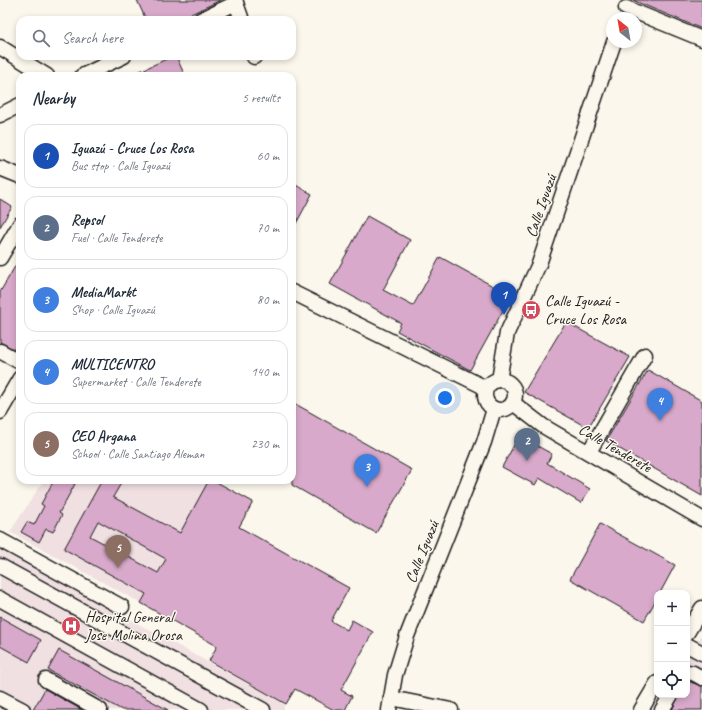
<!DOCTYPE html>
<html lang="en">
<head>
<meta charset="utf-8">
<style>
	:root { --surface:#fff; --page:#f6f6f7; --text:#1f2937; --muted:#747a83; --line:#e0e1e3; --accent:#7c3aed }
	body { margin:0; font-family:Caveat,sans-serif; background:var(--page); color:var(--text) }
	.controls { position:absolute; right:12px; bottom:12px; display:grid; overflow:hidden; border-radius:8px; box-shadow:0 2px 6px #0003 }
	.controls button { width:36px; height:36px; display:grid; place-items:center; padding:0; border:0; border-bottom:1px solid var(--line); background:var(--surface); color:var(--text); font:20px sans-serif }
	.compass { position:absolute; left:606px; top:12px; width:36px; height:36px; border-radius:50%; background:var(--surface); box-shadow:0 2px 6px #0003; rotate:329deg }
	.you { position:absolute; left:445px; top:398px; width:14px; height:14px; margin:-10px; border:3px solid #fff; border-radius:50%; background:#1a73e8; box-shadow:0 0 0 6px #1a73e833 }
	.badge { display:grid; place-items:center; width:26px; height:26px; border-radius:50%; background:var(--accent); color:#fff; font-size:13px; font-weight:700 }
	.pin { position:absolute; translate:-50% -33px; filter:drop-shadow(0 1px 2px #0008) }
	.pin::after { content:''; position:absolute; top:21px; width:14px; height:12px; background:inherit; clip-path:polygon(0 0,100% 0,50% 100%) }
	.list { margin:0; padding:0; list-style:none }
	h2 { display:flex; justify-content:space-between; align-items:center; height:52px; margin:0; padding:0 16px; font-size:17px }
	h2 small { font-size:13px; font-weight:400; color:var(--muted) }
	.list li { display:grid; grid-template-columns:26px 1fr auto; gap:12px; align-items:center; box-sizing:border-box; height:64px; margin:0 8px 8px; padding:0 8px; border:1px solid var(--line); border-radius:12px }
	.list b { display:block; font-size:15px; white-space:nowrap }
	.list p { margin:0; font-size:13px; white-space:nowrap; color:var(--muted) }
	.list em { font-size:13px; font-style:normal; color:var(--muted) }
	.icon { flex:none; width:22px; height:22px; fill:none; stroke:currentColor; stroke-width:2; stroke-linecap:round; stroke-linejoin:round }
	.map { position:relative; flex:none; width:702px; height:710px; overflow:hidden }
	.search { position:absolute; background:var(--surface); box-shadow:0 2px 6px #0003; left:16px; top:16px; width:280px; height:44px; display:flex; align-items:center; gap:10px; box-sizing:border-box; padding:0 14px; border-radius:12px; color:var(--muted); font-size:15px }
	.panel { position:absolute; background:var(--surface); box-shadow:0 2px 6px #0003; left:16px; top:72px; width:280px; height:412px; border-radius:12px }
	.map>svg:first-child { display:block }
	.built { fill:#f0e0e2 }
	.building { fill:#d8a9ca; stroke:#1c1c1c; fill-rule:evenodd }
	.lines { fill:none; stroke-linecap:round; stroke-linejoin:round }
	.minor-casing { stroke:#1c1c1c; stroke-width:17 }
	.minor { stroke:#fbf7ec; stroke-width:14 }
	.labels { text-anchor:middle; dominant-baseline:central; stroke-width:3; stroke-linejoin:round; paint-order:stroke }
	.street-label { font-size:16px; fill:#1c1c1c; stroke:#fbf7ec }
	.poi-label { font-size:16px; fill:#1c1c1c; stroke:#fbf7ec; text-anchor:start }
</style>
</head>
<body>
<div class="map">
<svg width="702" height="710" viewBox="0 0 702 710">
	<rect width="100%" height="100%" fill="#fbf7ec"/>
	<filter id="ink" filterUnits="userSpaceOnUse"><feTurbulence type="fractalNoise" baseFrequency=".025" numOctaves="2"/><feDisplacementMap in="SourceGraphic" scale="8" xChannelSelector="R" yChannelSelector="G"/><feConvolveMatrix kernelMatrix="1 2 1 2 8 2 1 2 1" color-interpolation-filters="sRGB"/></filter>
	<g filter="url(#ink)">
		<g class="built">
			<path d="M44,480h168l-71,123 -131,-71z"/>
			<path d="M0,548l284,156v6h-284z"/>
			<path d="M702,634v76h-46l9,-15h22v-36z"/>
		</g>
		<g class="building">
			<path d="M137,0h84l-43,20h-32z"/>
			<path d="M632,0h70v29z"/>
			<path d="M173,56h3l9,20h-56z"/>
			<path d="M292,183l20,11 -20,37z"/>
			<path d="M0,199l12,8 -12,20z"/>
			<path d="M367,216l43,24 -27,50 30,16 27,-49 71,39 -41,74 -73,-39 4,-8 -71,-39z"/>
			<path d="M20,258v87l-3,6 -17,-9v-50z"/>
			<path d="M566,322l64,35 -42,71 -64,-36z"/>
			<path d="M648,370l54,31v95l-96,-55z"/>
			<path d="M292,402l120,68 -36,63 -84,-48z"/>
			<path d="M519,436l33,18 -5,9 43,26 -9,14 -42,-25 -4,7 -33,-18z"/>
			<path d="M54,480h13l8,4 -16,29 3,2 -9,17 -7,-3 -7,13 -18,-10 6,-10 7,3 10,-19 -3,-2z"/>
			<path d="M102,480h21l-10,17 67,36 29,-53h4l40,22 -14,25 110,61 -18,33 16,9 5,-10 21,12 -32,58 11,6 -7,14h-11l-39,-21 -9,15 -77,-43 8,-15 -76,-43 5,-9 -82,-45zM98,521l68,38 -8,14 -68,-37z"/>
			<path d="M600,524l75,41 -15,28h-3v5l-13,23 -74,-42z"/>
			<path d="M0,617l41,23 -12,22 -29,-16z"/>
			<path d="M59,650l109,60h-46l-74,-40z"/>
			<path d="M687,681l15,5v24h-30l7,-15h8z"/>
			<path d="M45,689l37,21h-49z"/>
		</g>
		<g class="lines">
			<defs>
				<g id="minor">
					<path d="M236,3l6,17"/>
					<path d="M626,8l76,31"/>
					<path d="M200,20l36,-17 -1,-3"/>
					<path d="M0,47l47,29"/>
					<path d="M254,56v1"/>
					<path d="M82,76l42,-20"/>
					<path d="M0,115l20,-10"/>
					<path d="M0,168l20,8"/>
					<path d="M0,258l20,-34"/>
					<path d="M292,292l194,96"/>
					<path d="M0,351l20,11"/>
					<path d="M499,380l8,-47 32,-69 75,-222"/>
					<circle cx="500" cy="395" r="15"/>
					<path d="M513,403l30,23 159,93"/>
					<path d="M0,412l20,-34"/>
					<path d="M589,452l56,-97"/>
					<path d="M0,540l122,67"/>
					<path d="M0,566l263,144"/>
					<path d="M0,599l201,111"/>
					<path d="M687,633l15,-25"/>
					<path d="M687,645l15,8"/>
					<path d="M687,672l6,1 9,5"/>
					<path d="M46,680l54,30"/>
					<path d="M0,698l23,12"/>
					<path d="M391,698l60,12"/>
					<path d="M389,710l6,-35 12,-39 77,-194 10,-33"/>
					<path d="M641,710l16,-27"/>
					<path d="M662,710l9,-15"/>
				</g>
			</defs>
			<use href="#minor" class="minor-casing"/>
			<use href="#minor" class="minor"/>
		</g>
	</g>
	<defs>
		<symbol id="bus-disc" viewBox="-11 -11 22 22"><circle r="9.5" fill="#d1495b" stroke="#fbf7ec"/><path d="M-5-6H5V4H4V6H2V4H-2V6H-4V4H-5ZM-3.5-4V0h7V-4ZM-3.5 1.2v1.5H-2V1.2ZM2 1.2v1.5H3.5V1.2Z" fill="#fff"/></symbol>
		<symbol id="hospital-disc" viewBox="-11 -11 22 22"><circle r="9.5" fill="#d1495b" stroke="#fbf7ec"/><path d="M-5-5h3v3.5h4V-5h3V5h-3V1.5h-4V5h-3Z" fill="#fff"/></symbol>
	</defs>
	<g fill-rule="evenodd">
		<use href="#bus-disc" x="520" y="299" width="22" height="22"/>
		<use href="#hospital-disc" x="60" y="615" width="22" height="22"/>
	</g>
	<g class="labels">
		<g class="street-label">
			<text transform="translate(541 206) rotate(-71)">Calle Iguazú</text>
			<text transform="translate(615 448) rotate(30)">Calle Tenderete</text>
			<text transform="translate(422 552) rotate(-68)">Calle Iguazú</text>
		</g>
		<g class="poi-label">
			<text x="545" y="301">Calle Iguazú -<tspan x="545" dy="18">Cruce Los Rosa</tspan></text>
			<text x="85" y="617">Hospital General<tspan x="85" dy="18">Jose Molina Orosa</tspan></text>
		</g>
	</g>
</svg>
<div class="controls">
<button>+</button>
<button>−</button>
<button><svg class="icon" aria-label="locate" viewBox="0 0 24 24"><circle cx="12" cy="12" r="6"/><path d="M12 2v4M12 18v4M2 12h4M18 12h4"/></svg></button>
</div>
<svg class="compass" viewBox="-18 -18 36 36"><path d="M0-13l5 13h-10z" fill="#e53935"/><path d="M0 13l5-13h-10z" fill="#747a83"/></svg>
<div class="you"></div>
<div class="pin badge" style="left:504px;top:315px;background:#1a4fb4">1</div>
<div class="pin badge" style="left:527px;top:461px;background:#5c6f8a">2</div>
<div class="pin badge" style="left:367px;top:487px;background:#3f7fe0">3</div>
<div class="pin badge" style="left:660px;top:421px;background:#3f7fe0">4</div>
<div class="pin badge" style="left:118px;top:568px;background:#8d6e63">5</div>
<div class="search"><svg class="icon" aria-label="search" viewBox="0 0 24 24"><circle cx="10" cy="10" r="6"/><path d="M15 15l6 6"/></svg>Search here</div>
<section class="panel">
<h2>Nearby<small>5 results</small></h2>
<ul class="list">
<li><span class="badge" style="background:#1a4fb4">1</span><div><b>Iguazú - Cruce Los Rosa</b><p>Bus stop · Calle Iguazú</p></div><em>60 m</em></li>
<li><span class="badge" style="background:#5c6f8a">2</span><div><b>Repsol</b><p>Fuel · Calle Tenderete</p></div><em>70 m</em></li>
<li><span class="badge" style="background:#3f7fe0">3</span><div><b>MediaMarkt</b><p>Shop · Calle Iguazú</p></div><em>80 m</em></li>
<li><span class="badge" style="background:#3f7fe0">4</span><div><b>MULTICENTRO</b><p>Supermarket · Calle Tenderete</p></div><em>140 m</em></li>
<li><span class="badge" style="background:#8d6e63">5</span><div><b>CEO Argana</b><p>School · Calle Santiago Aleman</p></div><em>230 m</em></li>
</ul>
</section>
</div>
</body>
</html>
